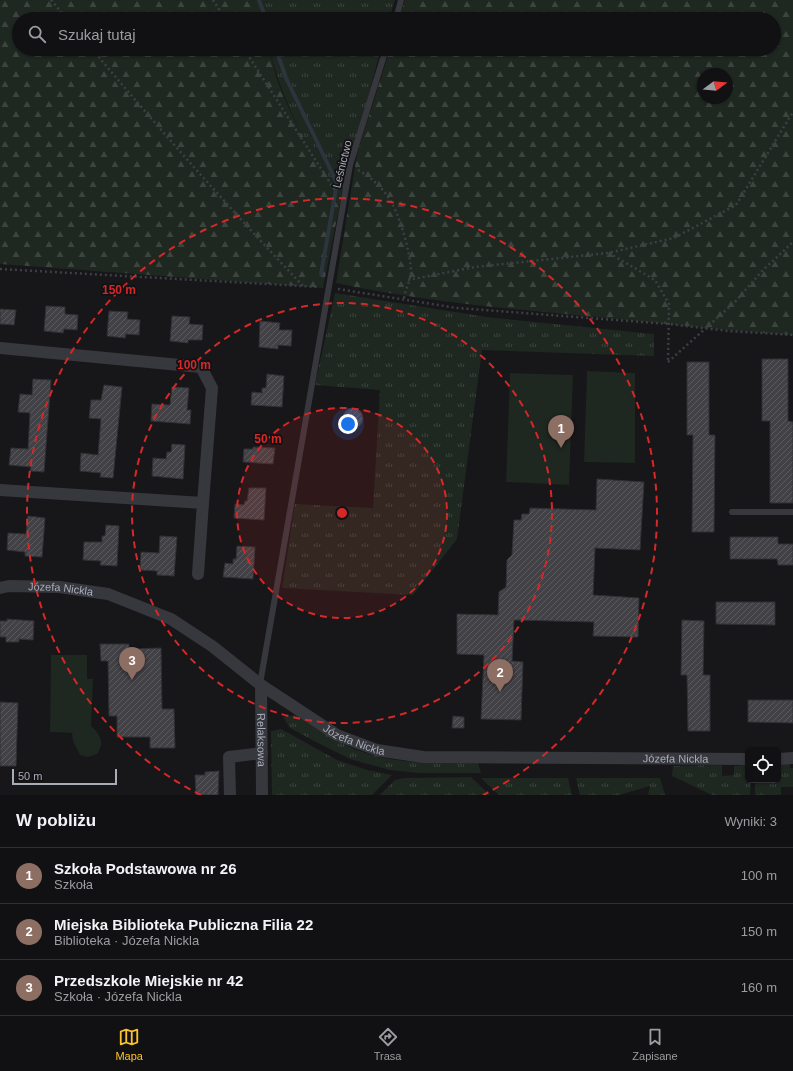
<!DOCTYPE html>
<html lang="pl">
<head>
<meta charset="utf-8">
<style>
	:root { --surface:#111013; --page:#1e1e21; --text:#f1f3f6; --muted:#9c9da0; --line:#303033; --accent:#fcc42b }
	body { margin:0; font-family:Helvetica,sans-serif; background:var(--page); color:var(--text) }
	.controls { position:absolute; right:12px; bottom:12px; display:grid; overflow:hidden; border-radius:6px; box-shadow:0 1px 3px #0004 }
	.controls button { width:36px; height:36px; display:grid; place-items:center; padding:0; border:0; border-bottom:1px solid var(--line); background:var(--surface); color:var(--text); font:20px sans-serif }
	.compass { position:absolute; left:697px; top:68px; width:36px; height:36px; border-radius:50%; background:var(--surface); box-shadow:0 1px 3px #0004; rotate:74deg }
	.scale { position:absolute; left:12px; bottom:10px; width:105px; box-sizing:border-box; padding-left:4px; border:2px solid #a8acb9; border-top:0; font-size:11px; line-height:14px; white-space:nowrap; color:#a8acb9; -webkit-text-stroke:3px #121114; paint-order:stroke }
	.you { position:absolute; left:348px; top:424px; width:14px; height:14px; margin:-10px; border:3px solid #fff; border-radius:50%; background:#1a73e8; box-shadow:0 0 0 6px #1a73e833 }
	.badge { display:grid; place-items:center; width:26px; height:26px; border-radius:50%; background:var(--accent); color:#fff; font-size:13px; font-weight:700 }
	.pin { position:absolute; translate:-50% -33px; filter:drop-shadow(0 1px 2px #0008) }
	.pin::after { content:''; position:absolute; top:21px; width:14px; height:12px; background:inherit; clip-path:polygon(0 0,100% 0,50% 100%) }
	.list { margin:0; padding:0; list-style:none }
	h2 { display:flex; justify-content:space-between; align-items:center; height:52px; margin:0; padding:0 16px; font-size:17px }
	h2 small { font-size:13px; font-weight:400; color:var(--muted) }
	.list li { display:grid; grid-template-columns:26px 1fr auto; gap:12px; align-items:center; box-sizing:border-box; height:56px; padding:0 16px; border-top:1px solid var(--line) }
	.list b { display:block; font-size:15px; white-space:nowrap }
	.list p { margin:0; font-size:13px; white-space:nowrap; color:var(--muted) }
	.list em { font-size:13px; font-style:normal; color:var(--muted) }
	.icon { flex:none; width:22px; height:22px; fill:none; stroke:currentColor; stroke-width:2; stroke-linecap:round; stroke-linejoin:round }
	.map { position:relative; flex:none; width:793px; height:795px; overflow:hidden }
	.search { position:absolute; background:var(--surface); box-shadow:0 1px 3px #0004; left:12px; right:12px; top:12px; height:44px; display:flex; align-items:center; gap:10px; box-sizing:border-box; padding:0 14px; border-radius:22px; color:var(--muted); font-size:15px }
	.sheet { height:220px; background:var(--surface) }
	nav { display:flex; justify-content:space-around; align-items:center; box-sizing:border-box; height:56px; border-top:1px solid var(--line); background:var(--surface); font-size:11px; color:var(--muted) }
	nav a { display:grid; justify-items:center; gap:2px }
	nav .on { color:var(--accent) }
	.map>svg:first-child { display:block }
	.grass { fill:url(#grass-tufts) }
	.forest { fill:url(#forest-firs); fill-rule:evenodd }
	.park { fill:#1e2720 }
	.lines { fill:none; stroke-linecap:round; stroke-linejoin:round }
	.stream { stroke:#2c343d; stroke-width:4 }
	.building { fill:url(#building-hatch); stroke:#313035 }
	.path { stroke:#3d3f45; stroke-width:2.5; stroke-dasharray:2 3; stroke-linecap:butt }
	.lane { stroke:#37383e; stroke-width:6 }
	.street { stroke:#37383e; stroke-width:12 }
	.ring { fill:none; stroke:#d62828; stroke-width:2; stroke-dasharray:7 5 }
	.labels { text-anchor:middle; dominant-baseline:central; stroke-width:3.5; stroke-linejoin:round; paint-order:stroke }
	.street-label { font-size:11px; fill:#a8acb9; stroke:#121114 }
	.centre { fill:#d62828; stroke:#121114; stroke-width:2 }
	.ring-label { font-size:12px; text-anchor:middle; font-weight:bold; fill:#d62828; stroke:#121114; stroke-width:3.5; stroke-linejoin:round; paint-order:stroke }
</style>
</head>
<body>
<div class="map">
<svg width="793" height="795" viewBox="0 0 793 795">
	<defs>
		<pattern id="grass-tufts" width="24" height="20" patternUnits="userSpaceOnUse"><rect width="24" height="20" fill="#1e2720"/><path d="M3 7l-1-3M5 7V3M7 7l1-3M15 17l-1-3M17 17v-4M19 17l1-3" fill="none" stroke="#3c443e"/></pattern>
		<pattern id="forest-firs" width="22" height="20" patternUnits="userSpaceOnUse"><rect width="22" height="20" fill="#1e2720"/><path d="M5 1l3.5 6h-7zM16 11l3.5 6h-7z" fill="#3c443e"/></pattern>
		<pattern id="building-hatch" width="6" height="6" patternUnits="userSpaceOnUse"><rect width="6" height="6" fill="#414146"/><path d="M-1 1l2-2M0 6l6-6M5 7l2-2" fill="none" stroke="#5a5a5f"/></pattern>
	</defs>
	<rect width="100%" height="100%" fill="#171619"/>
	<g class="grass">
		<path d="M251,0h144l-6,19h-131z"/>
		<path d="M269,49h112l-39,144c-36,-40 -59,-93 -73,-144z"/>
		<path d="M335,293l152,24 167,17v22l-172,-6 -25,189 -44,56 -131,-7 13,-84 78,4 7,-118 -65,-5z"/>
		<path d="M296,715c19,13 39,26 61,35 39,15 80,13 121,13l3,10h-63l-28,-3 -40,-11 -36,-18 -24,-13 -7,-11z"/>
		<path d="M281,729l56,31 30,10 25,5 -20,20h-100l-1,-64z"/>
		<path d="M778,763h12v5h3v19h-12v8h-26v-15h23z"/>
		<path d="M722,765v11l12,-1v-9l14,-1v15h3l-1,15h-38l-40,-19 1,-10z"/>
		<path d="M471,777l19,18h-110l15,-15 9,-2z"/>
		<path d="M481,778h87l4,17h-73z"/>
		<path d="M576,778h84l5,17h-17l2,-9 -31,9h-39z"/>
	</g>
	<g class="forest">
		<path d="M0,0h251l7,19h-239v30h250c3,11 5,22 9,33 14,37 37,81 64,111l-19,95 -323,-24z"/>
		<path d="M405,0h388v335c-70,-4 -139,-13 -208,-19 -83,-8 -167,-15 -249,-33l21,-129 33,-105h384v-30h-375zM703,74h24v24h-24z"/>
	</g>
	<g class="park">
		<path d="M587,371l48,2v90l-51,-1z"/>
		<path d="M510,373l63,2 -4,110 -63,-3z"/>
		<path d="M51,655h36v24h6l-2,47c10,9 14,17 6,28l-9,3 -8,-2 -7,-14 -1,-8 -22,-1z"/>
	</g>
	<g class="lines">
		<g class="stream">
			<path d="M259,0l7,19"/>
			<path d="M276,49l10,29 51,105 -16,91"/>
		</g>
	</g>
	<g class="building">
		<path d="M46,306l19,1v7l13,1 -1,15 -13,-1 -1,4 -19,-2z"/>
		<path d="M0,309l16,1 -2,15 -14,-1z"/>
		<path d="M109,311l19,1 -1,7 13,1 -1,15 -13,-1 -1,4 -18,-2z"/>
		<path d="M172,316l18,1 -1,7 14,1 -1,15h-14v3l-18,-2z"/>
		<path d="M260,321l20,2 -1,7h13l-1,16 -13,-1v4l-19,-2z"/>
		<path d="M762,359h26v62l5,1v81h-23v-82h-8z"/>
		<path d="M687,362h22v73h6l-1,97h-22l1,-97h-6z"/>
		<path d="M267,374l17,2 -2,31 -31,-2 1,-13 10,1v-5h4z"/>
		<path d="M33,379l18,1 -7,92 -14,-1 1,-4 -22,-2 2,-17 17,1 2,-36 -12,-1 2,-18 12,1z"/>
		<path d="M104,385l18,2 -9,91 -13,-1 1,-4 -21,-2 1,-18 17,2 3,-36 -12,-1 2,-18h10z"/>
		<path d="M172,387l17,1 -2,22h4l-1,14 -39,-3 1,-17 18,1z"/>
		<circle cx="353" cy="418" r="10"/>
		<path d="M172,444l13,1 -2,34 -31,-3 1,-18 13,1 1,-7h4z"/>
		<path d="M253,447l22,1 -2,16 -30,-2 1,-13h9z"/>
		<path d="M597,479l47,3 -4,68 -45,-2 -2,47 46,3 -1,39 -45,-1 1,-14 -80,-2 -2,41 11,1 -2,58 -40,-1 3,-64 -27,-1v-40l41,1 1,-23 7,-5 1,-27 5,-5 2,-35h7l1,-6h7l1,-6 66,2z"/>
		<path d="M249,488h17l-2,32 -30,-2 1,-14 9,1 1,-4h2z"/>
		<path d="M28,516l17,2 -3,39 -17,-1v-4l-18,-2 1,-17 18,1z"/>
		<path d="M106,525l13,1 -2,40 -17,-1 1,-4 -18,-1 1,-18h18v-6h3z"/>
		<path d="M160,536l17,1 -3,39 -17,-1v-4l-17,-1 1,-18 18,1z"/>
		<path d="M730,537h48v7h15v21h-15l-1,-6h-47z"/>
		<path d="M237,546l18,1 -2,32 -30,-2 2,-14 8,1v-5h3z"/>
		<path d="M716,602h59v23l-59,-1z"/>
		<path d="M7,619l27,2 -1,19 -14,-1v3h-13v-5h-6v-16h7z"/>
		<path d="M682,620l22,1 -1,54h7v56h-22l-1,-56h-6z"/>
		<path d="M100,644h29v5l32,-1 1,61h12l1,39h-25v-11h-33v-21h-8l-1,-55h-7z"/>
		<path d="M748,700h45v23l-45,-1z"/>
		<path d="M0,702l18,1 -2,63h-16z"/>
		<path d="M453,716l11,1v11h-12z"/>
		<path d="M219,771l-1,24h-22l-1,-20h10v-3z"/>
	</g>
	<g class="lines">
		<g class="path">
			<path d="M51,0l16,19"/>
			<path d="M213,0l12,19"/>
			<path d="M92,49c68,81 138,160 211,237"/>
			<path d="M244,49l92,143"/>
			<path d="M358,170c12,7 22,15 30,27 11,14 23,57 23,76 -1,8 -6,17 -7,26"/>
			<path d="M609,253l46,27 14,24 -1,57"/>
			<path d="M0,269l319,18"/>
			<path d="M408,280l67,-13 133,-14 66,-15 62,-33 57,-93"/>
			<path d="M338,289l119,19 212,16 59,7 65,4"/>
			<path d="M668,362l67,-60 27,-31 31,-29"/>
		</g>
		<g class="lane">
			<path d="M396,19l5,-19"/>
			<path d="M732,512h61"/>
			<path d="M260,684l90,-519 36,-116"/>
		</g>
		<g class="street">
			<path d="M0,348l201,19 11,21 -9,115 -203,-13"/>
			<path d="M198,574l5,-71"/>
			<path id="s1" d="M0,588l9,-2 50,1 49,7 63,25 41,27 49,39 76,50 40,15 46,7 325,2"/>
			<path id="s2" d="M261,685l1,110"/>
			<path d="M778,759l15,-1"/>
			<path d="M230,795l-1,-38 33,-4"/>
		</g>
	</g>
	<circle cx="342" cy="513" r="105" fill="#d62828" fill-opacity=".12"/>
	<g class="ring">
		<circle cx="342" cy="513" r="105"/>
		<circle cx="342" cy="513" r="210"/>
		<path d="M201 795A315 315 0 1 1 483 795"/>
	</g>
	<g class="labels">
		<g class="street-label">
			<text transform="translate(342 164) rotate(-76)">Leśnictwo</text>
			<text stroke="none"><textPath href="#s1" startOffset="61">Józefa Nickla</textPath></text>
			<text stroke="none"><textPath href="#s1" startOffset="397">Józefa Nickla</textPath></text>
			<text stroke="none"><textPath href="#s2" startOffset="55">Relaksowa</textPath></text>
			<text stroke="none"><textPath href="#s1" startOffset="721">Józefa Nickla</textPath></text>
		</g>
	</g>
	<circle cx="342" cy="513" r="6" class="centre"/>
	<g class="ring-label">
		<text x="119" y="294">150 m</text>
		<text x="194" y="369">100 m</text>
		<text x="268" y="443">50 m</text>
	</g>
</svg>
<div class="controls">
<button><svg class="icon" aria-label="locate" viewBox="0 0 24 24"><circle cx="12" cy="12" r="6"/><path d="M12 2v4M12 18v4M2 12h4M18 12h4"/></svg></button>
</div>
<svg class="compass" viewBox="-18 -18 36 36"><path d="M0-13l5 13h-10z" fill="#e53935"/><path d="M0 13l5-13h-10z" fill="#9c9da0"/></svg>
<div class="scale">50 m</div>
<div class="you"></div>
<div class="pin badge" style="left:561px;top:448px;background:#8d6e63">1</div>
<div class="pin badge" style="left:500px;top:692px;background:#8d6e63">2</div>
<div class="pin badge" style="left:132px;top:680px;background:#8d6e63">3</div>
<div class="search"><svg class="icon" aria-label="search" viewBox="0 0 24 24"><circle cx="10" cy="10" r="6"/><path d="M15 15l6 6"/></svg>Szukaj tutaj</div>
</div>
<section class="sheet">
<h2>W pobliżu<small>Wyniki: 3</small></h2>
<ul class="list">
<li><span class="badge" style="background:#8d6e63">1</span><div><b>Szkoła Podstawowa nr 26</b><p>Szkoła</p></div><em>100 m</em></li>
<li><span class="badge" style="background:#8d6e63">2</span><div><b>Miejska Biblioteka Publiczna Filia 22</b><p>Biblioteka · Józefa Nickla</p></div><em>150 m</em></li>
<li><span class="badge" style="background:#8d6e63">3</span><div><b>Przedszkole Miejskie nr 42</b><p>Szkoła · Józefa Nickla</p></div><em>160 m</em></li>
</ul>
</section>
<nav>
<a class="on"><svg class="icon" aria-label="map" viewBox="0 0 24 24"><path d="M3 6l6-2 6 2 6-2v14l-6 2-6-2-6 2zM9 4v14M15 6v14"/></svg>Mapa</a>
<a><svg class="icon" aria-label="directions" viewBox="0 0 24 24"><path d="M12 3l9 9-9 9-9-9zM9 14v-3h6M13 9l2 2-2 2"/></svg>Trasa</a>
<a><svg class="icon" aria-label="saved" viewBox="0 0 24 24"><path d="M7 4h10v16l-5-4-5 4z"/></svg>Zapisane</a>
</nav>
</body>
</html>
